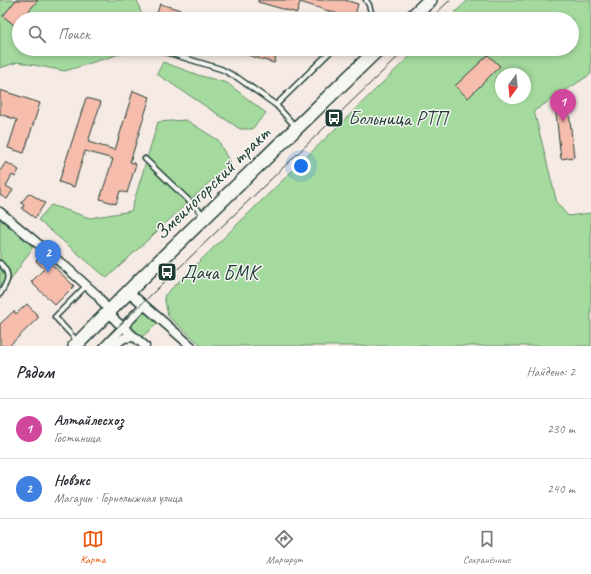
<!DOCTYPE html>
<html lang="ru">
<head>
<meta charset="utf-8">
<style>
	:root { --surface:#fff; --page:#f2f2f3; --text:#2b2b33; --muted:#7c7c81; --line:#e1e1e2; --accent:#ea580c }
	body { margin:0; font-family:Caveat,sans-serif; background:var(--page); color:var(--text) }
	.compass { position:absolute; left:495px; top:68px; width:36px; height:36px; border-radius:50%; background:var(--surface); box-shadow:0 2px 6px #0003; rotate:195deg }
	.you { position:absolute; left:301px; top:166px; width:14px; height:14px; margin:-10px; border:3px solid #fff; border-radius:50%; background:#1a73e8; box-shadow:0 0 0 6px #1a73e833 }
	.badge { display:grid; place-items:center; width:26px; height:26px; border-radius:50%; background:var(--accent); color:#fff; font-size:13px; font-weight:700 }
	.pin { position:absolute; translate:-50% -33px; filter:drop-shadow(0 1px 2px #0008) }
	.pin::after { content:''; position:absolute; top:21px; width:14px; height:12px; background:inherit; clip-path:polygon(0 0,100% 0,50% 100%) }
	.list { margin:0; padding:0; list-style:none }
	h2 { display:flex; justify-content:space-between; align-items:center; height:52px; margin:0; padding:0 16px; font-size:17px }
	h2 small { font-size:13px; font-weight:400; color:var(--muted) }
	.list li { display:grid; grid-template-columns:26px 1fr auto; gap:12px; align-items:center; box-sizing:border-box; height:60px; padding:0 16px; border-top:1px solid var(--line) }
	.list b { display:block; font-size:15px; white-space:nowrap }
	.list p { margin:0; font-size:13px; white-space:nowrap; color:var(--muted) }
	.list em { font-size:13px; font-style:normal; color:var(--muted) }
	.icon { flex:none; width:22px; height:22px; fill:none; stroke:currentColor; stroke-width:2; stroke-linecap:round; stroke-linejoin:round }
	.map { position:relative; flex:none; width:591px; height:346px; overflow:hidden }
	.search { position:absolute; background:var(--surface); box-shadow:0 2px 6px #0003; left:12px; right:12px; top:12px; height:44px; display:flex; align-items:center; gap:10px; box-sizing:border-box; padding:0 14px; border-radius:22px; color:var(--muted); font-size:15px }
	.sheet { height:172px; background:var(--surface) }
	nav { display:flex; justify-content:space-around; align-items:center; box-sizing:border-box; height:56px; border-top:1px solid var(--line); background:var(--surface); font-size:11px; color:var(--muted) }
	nav a { display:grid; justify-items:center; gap:2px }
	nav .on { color:var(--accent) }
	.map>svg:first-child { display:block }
	.green { fill:#a5da9e; stroke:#628c69; fill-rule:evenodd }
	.building { fill:#f6bdad; stroke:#1f3d34 }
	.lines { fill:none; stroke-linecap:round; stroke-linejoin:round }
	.service-casing { stroke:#1f3d34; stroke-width:7 }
	.minor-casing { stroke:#1f3d34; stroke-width:11 }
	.trunk-casing { stroke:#1f3d34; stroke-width:16 }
	.service { stroke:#f6f6f2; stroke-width:4 }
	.minor { stroke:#f6f6f2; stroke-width:8 }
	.trunk { stroke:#f6f6f2; stroke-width:13 }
	.tram { stroke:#1f3d34; stroke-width:1 }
	.labels { text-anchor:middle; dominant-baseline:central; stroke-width:3; stroke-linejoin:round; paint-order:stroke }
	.poi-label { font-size:20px; fill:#1f3d34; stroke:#f6f6f2; text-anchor:start }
	.street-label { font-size:20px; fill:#1f3d34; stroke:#f6f6f2 }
</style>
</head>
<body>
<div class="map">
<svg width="591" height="346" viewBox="0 0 591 346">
	<rect width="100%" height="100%" fill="#f6ebe4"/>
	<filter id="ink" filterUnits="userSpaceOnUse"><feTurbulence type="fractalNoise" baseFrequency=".025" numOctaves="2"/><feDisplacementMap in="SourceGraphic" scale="8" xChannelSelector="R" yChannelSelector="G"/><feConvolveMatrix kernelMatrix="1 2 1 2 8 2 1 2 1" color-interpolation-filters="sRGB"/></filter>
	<g filter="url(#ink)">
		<g class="green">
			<path d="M0,0h137l6,19h-124v30h109l-2,3 -61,19 -47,-9 -18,6z"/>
			<path d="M468,0h123v74l-57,37 23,92 11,13 23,-3v133h-389l-34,-30 -4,-20 253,-247h155v-30h-124zM501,74h24v24h-24z"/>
			<path d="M163,62l35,13 29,8 39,30 -14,16h-12l-83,-55z"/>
			<path d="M186,120l32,20 12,23 -123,115 -69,-58 13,-15 39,13 41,-7 27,-89z"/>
			<path d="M0,219l33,28 -25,37 -8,2z"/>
			<path d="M145,313l3,1 11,8 -17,15 -13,-12 10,-10z"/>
		</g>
		<g class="building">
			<path d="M16,0h22l-16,19h-3v10l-16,-13z"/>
			<path d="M258,0h87l13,4 -4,15 -54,-17 -3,11 -39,-11z"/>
			<path d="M160,4l45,13v2h-50z"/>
			<path d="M234,49h44l-4,14 -40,-12z"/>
			<path d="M488,55l12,11 -32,32 -13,-12z"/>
			<path d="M0,90l40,13 -16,50 -16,-5 9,-28 -17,-6z"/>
			<path d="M133,91l17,6 -20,65 6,2 -9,29 -7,-2 -4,13 -16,-5 13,-40 -28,-8 -11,36 -15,-5 27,-84 15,4 -13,40 27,8z"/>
			<path d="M568,102l6,55 -13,2 -6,-55z"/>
			<path d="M6,162l13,8 -4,7 -3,-2 -6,11 7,4 -6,9 -7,-4v-24z"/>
			<path d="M29,193l16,10 -10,15 -13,-9 2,-4 -3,-2z"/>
			<path d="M42,255l32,31 -19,19 -24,-23 13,-13 -8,-8z"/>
			<path d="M27,304l12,13 -30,29h-9v-22l14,-13 2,3z"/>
		</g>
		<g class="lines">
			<defs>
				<g id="service">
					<path d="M366,0l3,5 4,14"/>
					<path d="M365,19l6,-6"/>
					<path d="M162,51l59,18 17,9 38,27 57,-56"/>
					<path d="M276,105l19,21"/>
					<path d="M145,159l59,56"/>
					<path d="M0,263c12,12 8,18 0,31"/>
					<path d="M78,342l-23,-25 31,-31"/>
				</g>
				<g id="minor">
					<path d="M0,212l66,55 31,28 19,26 29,25"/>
					<path d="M129,292l62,54"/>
					<path d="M105,346l39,-41"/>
					<path d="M113,346l11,-8 10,-1"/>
				</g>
				<g id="trunk">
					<path d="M410,19l20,-19"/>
					<path d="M75,346l64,-65 239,-232"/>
				</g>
			</defs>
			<use href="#service" class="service-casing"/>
			<use href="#minor" class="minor-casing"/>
			<use href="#trunk" class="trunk-casing"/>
			<use href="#service" class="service"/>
			<use href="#minor" class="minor"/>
			<use href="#trunk" class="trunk"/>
			<g class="tram">
				<path d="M430,19l20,-19"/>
				<path d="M98,346l308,-297"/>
			</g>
		</g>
	</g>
	<defs>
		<symbol id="bus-square" viewBox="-11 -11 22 22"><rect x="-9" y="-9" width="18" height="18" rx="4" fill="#1f3d34" stroke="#f6f6f2"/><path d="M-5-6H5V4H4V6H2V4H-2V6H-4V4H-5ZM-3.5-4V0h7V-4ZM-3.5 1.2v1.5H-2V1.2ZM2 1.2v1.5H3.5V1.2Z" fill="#fff"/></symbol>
	</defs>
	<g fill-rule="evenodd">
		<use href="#bus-square" x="323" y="107" width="22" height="22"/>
		<use href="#bus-square" x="156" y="261" width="22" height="22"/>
	</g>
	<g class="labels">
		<g class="poi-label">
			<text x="348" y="118">Больница РТП</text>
			<text x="181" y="272">Дача БМК</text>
		</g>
		<g class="street-label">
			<text transform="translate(212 183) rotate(-44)">Змеиногорский тракт</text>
		</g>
	</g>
</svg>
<svg class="compass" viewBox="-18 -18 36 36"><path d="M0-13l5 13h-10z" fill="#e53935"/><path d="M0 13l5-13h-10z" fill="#7c7c81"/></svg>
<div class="you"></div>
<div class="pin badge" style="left:563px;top:122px;background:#d1479c">1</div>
<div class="pin badge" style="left:48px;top:273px;background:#3f7fe0">2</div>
<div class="search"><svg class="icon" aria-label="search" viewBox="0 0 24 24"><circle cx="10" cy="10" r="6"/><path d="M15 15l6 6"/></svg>Поиск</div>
</div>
<section class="sheet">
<h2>Рядом<small>Найдено: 2</small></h2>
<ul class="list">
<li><span class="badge" style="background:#d1479c">1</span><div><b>Алтайлесхоз</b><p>Гостиница</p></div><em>230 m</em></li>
<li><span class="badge" style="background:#3f7fe0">2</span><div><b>Новэкс</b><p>Магазин · Горнолыжная улица</p></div><em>240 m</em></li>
</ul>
</section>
<nav>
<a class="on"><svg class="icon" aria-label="map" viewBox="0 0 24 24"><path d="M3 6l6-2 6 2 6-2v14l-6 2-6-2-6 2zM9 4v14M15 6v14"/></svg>Карта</a>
<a><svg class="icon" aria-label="directions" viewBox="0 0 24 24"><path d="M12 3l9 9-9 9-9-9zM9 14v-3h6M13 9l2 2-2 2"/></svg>Маршрут</a>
<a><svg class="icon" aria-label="saved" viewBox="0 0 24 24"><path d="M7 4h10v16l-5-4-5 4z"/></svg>Сохранённые</a>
</nav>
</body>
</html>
